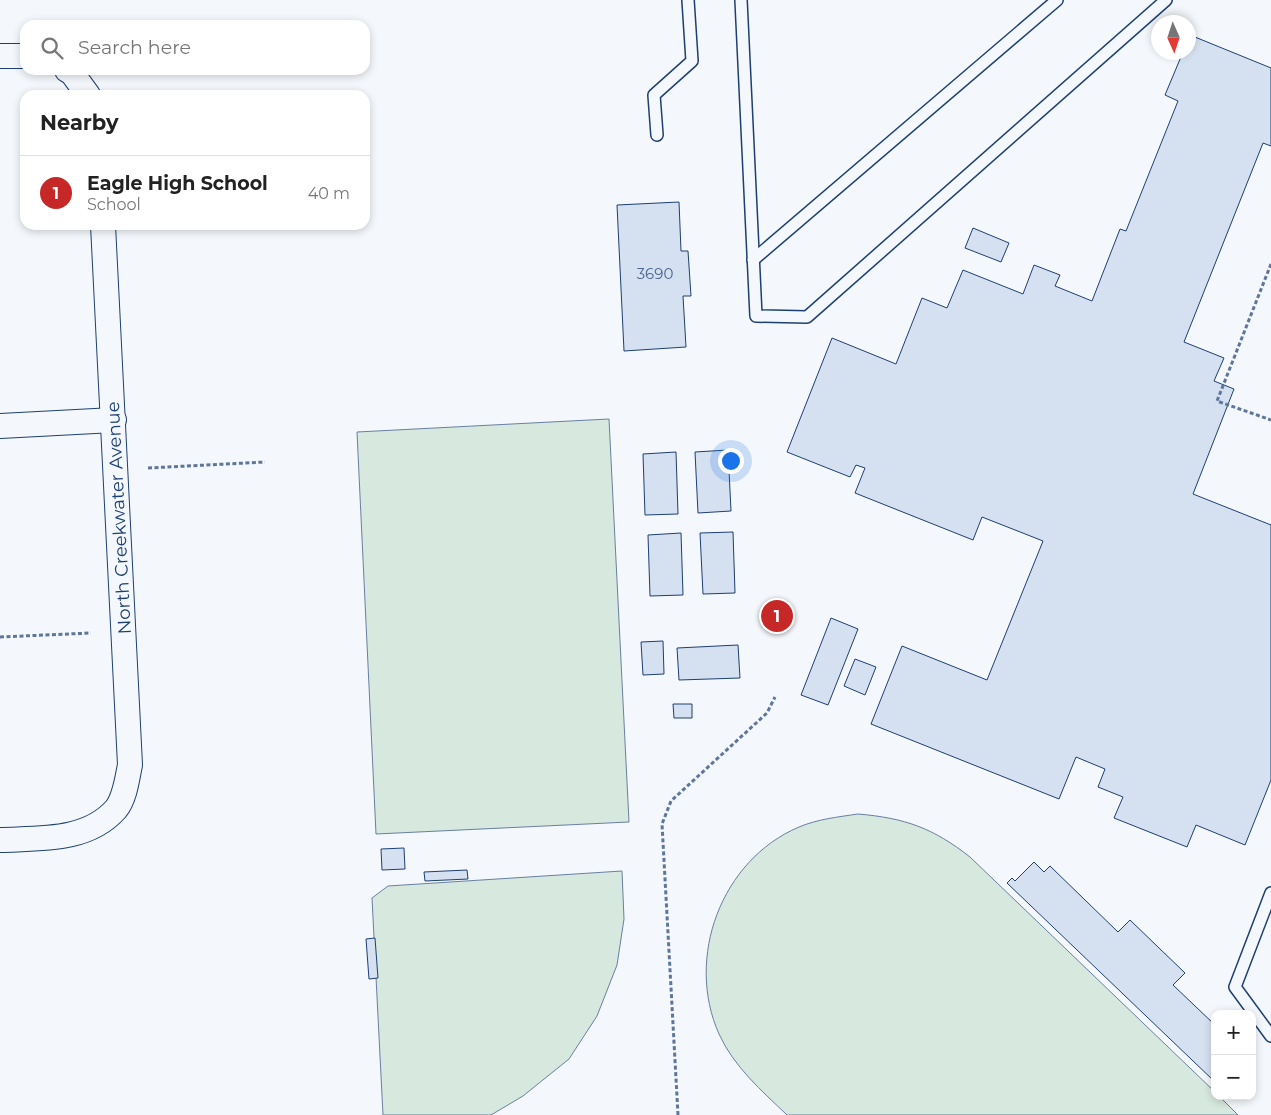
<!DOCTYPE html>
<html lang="en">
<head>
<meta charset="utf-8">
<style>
	:root { --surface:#fff; --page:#f6f6f6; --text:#222; --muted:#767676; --line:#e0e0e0; --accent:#c62828 }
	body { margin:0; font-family:Montserrat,sans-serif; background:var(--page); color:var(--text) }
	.controls { position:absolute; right:15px; bottom:15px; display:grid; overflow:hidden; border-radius:10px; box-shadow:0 2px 8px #0003 }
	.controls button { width:45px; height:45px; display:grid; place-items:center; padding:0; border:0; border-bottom:1px solid var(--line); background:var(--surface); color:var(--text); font:25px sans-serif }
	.compass { position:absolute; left:1151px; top:15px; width:45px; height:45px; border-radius:50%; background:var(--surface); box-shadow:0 2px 8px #0003; rotate:177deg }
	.you { position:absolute; left:730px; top:460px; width:18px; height:18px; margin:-12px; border:4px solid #fff; border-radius:50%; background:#1a73e8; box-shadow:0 0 0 8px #1a73e833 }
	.badge { display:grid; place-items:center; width:32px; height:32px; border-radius:50%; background:var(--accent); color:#fff; font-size:16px; font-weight:700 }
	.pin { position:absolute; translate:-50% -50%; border:2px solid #fff; box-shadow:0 1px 5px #0006 }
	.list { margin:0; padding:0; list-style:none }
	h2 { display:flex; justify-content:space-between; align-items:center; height:65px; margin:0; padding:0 20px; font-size:21px }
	h2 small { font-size:16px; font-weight:400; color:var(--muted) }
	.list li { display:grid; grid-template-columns:32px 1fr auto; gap:15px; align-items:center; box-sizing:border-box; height:75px; padding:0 20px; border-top:1px solid var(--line) }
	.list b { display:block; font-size:19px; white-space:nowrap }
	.list p { margin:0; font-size:16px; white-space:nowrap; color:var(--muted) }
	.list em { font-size:16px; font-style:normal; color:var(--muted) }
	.icon { flex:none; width:28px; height:28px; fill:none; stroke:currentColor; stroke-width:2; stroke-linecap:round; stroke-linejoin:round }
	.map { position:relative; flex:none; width:1271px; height:1115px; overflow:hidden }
	.search { position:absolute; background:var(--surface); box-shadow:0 2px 8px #0003; left:20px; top:20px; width:350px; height:55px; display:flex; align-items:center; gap:12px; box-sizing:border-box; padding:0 18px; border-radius:15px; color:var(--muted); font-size:19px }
	.panel { position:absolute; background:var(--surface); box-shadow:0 2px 8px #0003; left:20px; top:90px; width:350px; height:140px; border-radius:15px }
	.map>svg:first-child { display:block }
	.green { fill:#d7e8df; stroke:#687fa3 }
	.building { fill:#d5e0f0; stroke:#1d3f73 }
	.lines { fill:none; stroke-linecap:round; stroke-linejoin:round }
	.lane-casing { stroke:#1d3f73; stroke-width:14 }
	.street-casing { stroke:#1d3f73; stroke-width:26 }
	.path { stroke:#5e769c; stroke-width:3; stroke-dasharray:4 2.5; stroke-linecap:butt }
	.lane { stroke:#f4f7fb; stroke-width:11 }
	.street { stroke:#f4f7fb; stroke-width:24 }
	.labels { text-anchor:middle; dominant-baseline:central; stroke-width:4; stroke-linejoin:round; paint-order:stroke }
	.number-label { font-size:15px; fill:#4b6792 }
	.street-label { font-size:18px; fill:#1d3f73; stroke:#f4f7fb }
</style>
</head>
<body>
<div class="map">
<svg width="1271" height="1115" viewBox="0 0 1271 1115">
	<rect width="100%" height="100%" fill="#f4f7fb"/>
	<g class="green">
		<path d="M609,419l20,403 -253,12 -19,-402z"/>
		<path d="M858,814c47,4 75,14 112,43l245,235v4h4l19,19h-451c-25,-24 -53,-48 -68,-81 -34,-76 2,-174 80,-207 19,-8 39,-10 59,-13z"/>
		<path d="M622,871l2,48 -7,46 -20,51 -28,43 -46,37 -32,19h-108l-11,-217 16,-12z"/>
	</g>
	<g class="building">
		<path d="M1190,35l81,33v78l-8,-3 -79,199 40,16 -10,23 20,8 -41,105 78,31v255l-26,65 -49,-20 -9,22 -73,-29 9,-21 -25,-10 7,-18 -29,-12 -17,42 -188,-75 31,-78 85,34 56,-139 -61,-24 -9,23 -118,-47 10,-25 -9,-3 -6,12 -63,-25 45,-114 64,26 26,-66 25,10 16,-38 60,24 11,-29 26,10 -5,11 37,15 28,-72 6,2 52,-130 -13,-6 18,-43h5z"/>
		<path d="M679,202l2,49h7l3,45h-8l3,51 -62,4 -7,-146z"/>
		<path d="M973,228l36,15 -8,19 -36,-14z"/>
		<path d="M728,450l3,61 -33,2 -3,-61z"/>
		<path d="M676,452l2,62 -33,1 -2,-61z"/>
		<path d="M733,532l2,61 -32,1 -3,-61z"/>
		<path d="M681,533l2,62 -33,1 -2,-61z"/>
		<path d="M831,618l27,11 -30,76 -27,-10z"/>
		<path d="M663,641l1,33 -21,1 -2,-33z"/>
		<path d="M738,645l2,33 -61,2 -2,-32z"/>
		<path d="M855,659l21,8 -11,28 -21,-9z"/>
		<path d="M673,704h19v14h-18z"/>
		<path d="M404,848l1,21 -23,1 -1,-21z"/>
		<path d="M1034,862l10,10 6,-6 68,66 12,-12 55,53 -12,12 42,40v57l-208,-199 5,-5 3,3z"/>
		<path d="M467,870l1,9 -43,2 -1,-9z"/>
		<path d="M375,938l3,40 -9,1 -3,-40z"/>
	</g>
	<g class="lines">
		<defs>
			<g id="lane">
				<path d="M741,0l15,316 51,1 359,-317"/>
				<path d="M657,135l-3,-40 38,-34 -4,-61"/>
				<path d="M753,260l304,-260"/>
				<path d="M1271,893l-36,94 36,49"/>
			</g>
			<g id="street">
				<path d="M0,56h25"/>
				<path d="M67,70l5,3 16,22"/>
				<path d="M0,426l114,-6"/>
				<path d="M0,840c39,-2 87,2 116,-31 9,-11 11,-30 14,-44l-27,-540"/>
			</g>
		</defs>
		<use href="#lane" class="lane-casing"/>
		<use href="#street" class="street-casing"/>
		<g class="path">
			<path d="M1271,264l-54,137 54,19"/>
			<path d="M148,468l117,-6"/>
			<path d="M0,637l91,-4"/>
			<path d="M678,1115l-16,-291 9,-23 96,-88 8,-16"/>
		</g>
		<use href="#lane" class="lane"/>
		<use href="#street" class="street"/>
	</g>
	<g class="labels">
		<g class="number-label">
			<text x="655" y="273">3690</text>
		</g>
		<g class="street-label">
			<text transform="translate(119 518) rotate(-93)">North Creekwater Avenue</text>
		</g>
	</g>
</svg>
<div class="controls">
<button>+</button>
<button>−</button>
</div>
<svg class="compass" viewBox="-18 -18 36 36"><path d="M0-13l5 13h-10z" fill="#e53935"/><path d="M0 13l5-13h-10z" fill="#767676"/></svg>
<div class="you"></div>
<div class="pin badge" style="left:777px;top:616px">1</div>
<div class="search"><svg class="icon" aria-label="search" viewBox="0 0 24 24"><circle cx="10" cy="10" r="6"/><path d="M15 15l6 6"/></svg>Search here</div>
<section class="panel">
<h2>Nearby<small></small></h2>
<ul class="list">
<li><span class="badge">1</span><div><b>Eagle High School</b><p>School</p></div><em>40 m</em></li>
</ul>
</section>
</div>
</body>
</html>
